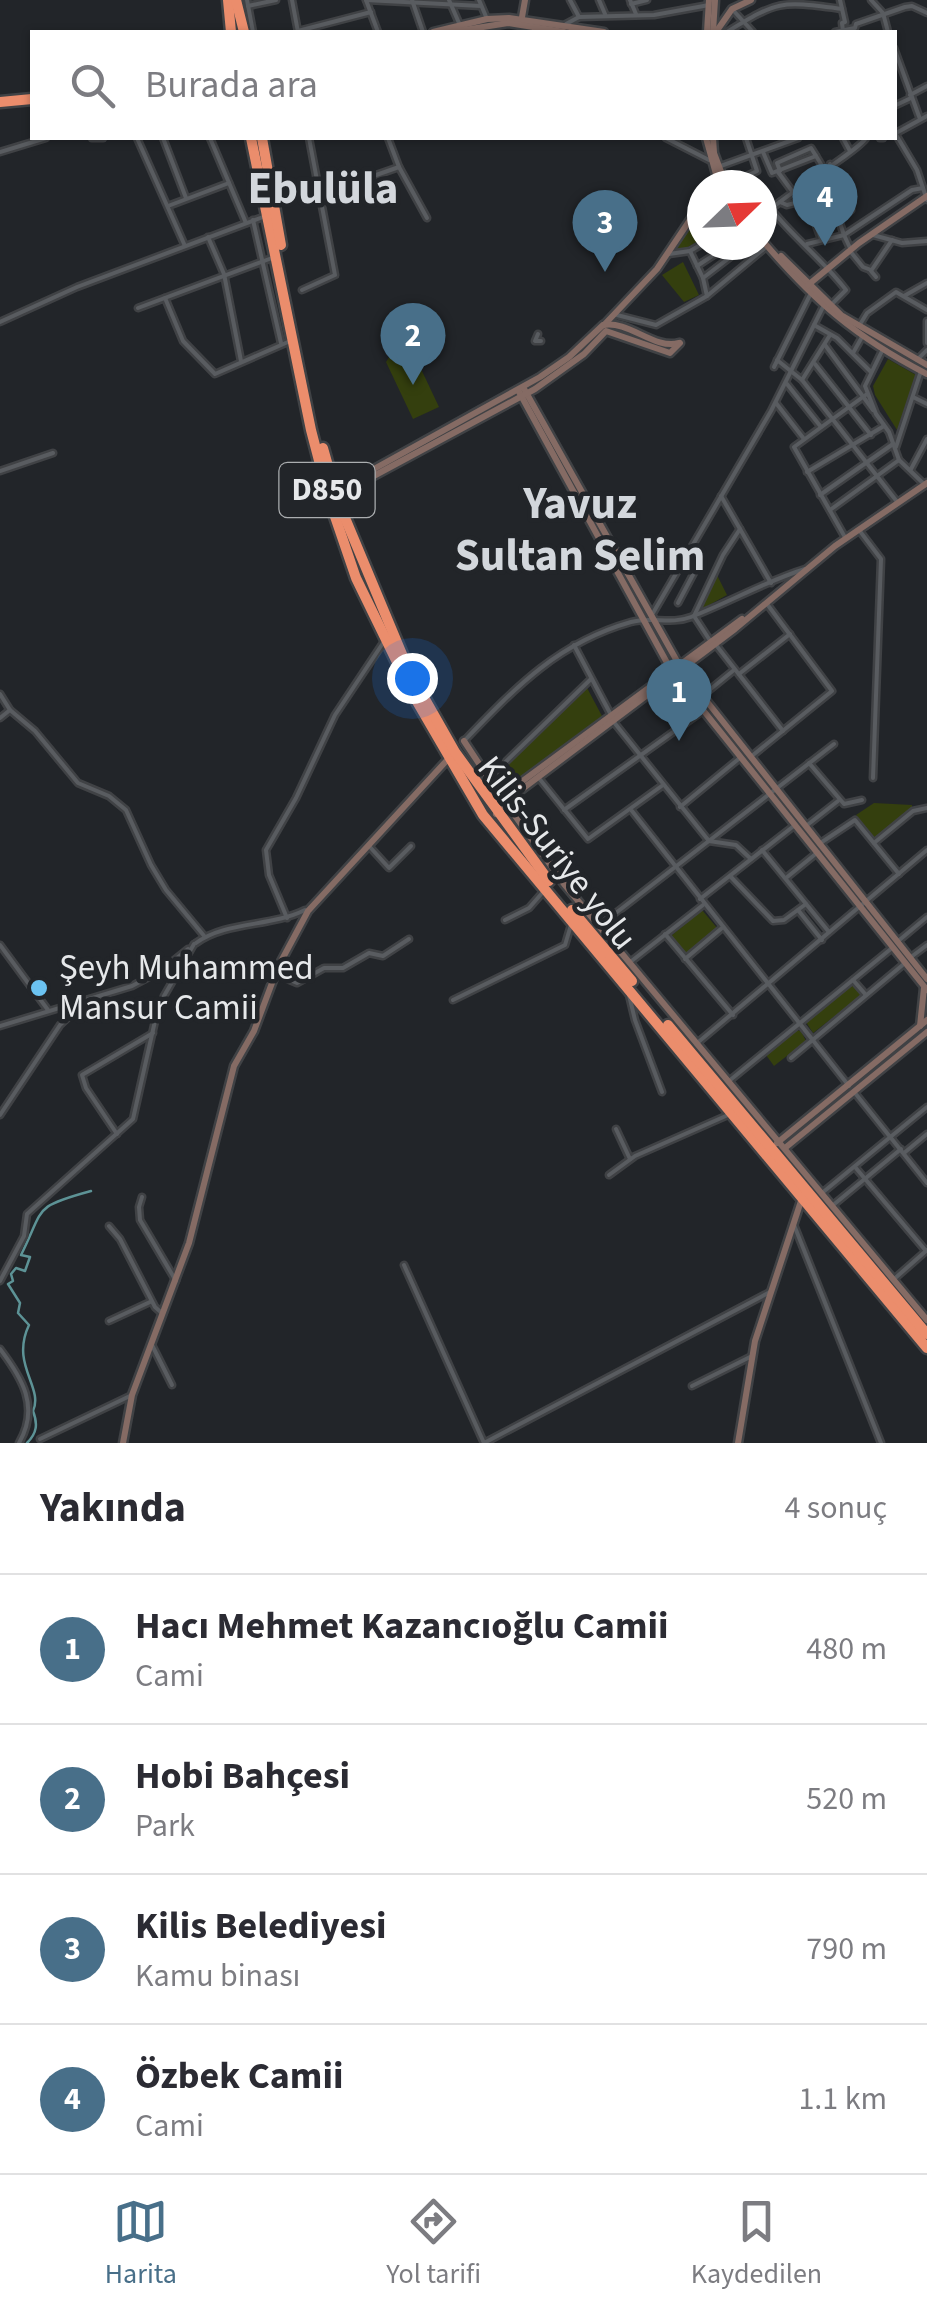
<!DOCTYPE html>
<html lang="tr">
<head>
<meta charset="utf-8">
<style>
	:root { --surface:#fff; --page:#f7f7f7; --text:#2b2b33; --muted:#7c7c81; --line:#e1e1e2; --accent:#486f89 }
	body { margin:0; font-family:"Source Sans 3",sans-serif; background:var(--page); color:var(--text) }
	.compass { position:absolute; left:687px; top:170px; width:90px; height:90px; border-radius:50%; background:var(--surface); box-shadow:0 2px 8px #0004; rotate:67deg }
	.you { position:absolute; left:412px; top:678px; width:35px; height:35px; margin:-25px; border:8px solid #fff; border-radius:50%; background:#1a73e8; box-shadow:0 0 0 15px #1a73e833 }
	.badge { display:grid; place-items:center; width:65px; height:65px; border-radius:50%; background:var(--accent); color:#fff; font-size:32px; font-weight:700 }
	.pin { position:absolute; translate:-50% -82px; filter:drop-shadow(0 2px 5px #0008) }
	.pin::after { content:''; position:absolute; top:52px; width:35px; height:30px; background:inherit; clip-path:polygon(0 0,100% 0,50% 100%) }
	.list { margin:0; padding:0; list-style:none }
	h2 { display:flex; justify-content:space-between; align-items:center; height:130px; margin:0; padding:0 40px; font-size:42px }
	h2 small { font-size:32px; font-weight:400; color:var(--muted) }
	.list li { display:grid; grid-template-columns:65px 1fr auto; gap:30px; align-items:center; box-sizing:border-box; height:150px; padding:0 40px; border-top:2px solid var(--line) }
	.list b { display:block; font-size:38px; white-space:nowrap }
	.list p { margin:0; font-size:32px; white-space:nowrap; color:var(--muted) }
	.list em { font-size:32px; font-style:normal; color:var(--muted) }
	.icon { flex:none; width:55px; height:55px; fill:none; stroke:currentColor; stroke-width:2; stroke-linecap:round; stroke-linejoin:round }
	.map { position:relative; flex:none; width:927px; height:1443px; overflow:hidden }
	.search { position:absolute; background:var(--surface); box-shadow:0 2px 8px #0004; left:30px; right:30px; top:30px; height:110px; display:flex; align-items:center; gap:25px; box-sizing:border-box; padding:0 35px; border-radius:0px; color:var(--muted); font-size:38px }
	.sheet { height:730px; background:var(--surface) }
	nav { display:flex; justify-content:space-around; align-items:center; box-sizing:border-box; height:140px; border-top:2px solid var(--line); background:var(--surface); font-size:28px; color:var(--muted) }
	nav a { display:grid; justify-items:center; gap:5px }
	nav .on { color:var(--accent) }
	.map>svg:first-child { display:block }
	.green { fill:#343f0e }
	.lines { fill:none; stroke-linecap:round; stroke-linejoin:round }
	.stream { stroke:#5d9396; stroke-width:2.5 }
	.street-casing { stroke:#404245; stroke-width:9 }
	.secondary-casing { stroke:#404245; stroke-width:11 }
	.highway-casing { stroke:#404245; stroke-width:15 }
	.street { stroke:#595c60; stroke-width:4 }
	.secondary { stroke:#856b64; stroke-width:6 }
	.highway { stroke:#eb8d6c; stroke-width:10 }
	.poi-dot { fill:#6bc3f2; stroke:#222529; stroke-width:4 }
	.labels { text-anchor:middle; dominant-baseline:central; stroke-width:9; stroke-linejoin:round; paint-order:stroke }
	.shield { fill:#222529; stroke:#abaeb0; stroke-width:2.5 }
	.shield-label { font-size:32px; font-weight:bold; fill:#e6e8ea }
	.street-label { font-size:35px; fill:#e6e8ea; stroke:#222529 }
	.poi-label { font-size:35px; fill:#e6e8ea; stroke:#222529; text-anchor:start }
	.district-label { font-size:45px; font-weight:bold; fill:#d3d7dc; stroke:#222529 }
</style>
</head>
<body>
<div class="map">
<svg width="927" height="1443" viewBox="0 0 927 1443">
	<rect width="100%" height="100%" fill="#222529"/>
	<g class="green">
		<path d="M702,208v31l-21,12 -5,-3z"/>
		<path d="M683,262l16,33 -15,7 -22,-27z"/>
		<path d="M404,333l35,74 -26,12 -27,-57z"/>
		<path d="M888,359l28,16 -19,55 -22,-35 -2,-9z"/>
		<path d="M717,575l10,20 -27,15 -1,-1z"/>
		<path d="M586,686l16,30 -99,74 -8,-12z"/>
		<path d="M874,803l38,2v2l-37,31 -19,-23z"/>
		<path d="M702,910l16,19 -32,25 -15,-18z"/>
		<path d="M853,984l9,11 -49,38 -7,-11z"/>
		<path d="M796,1030l5,1 5,10 -32,25 -8,-11z"/>
	</g>
	<g class="lines">
		<path class="stream" d="M27,1443c10,-10 11,-19 6,-32 11,-24 -23,-46 -4,-86l-11,-12 2,-10 -12,-19 5,-3 -2,-7 5,-6 9,3 5,-14 -9,-2c24,-48 11,-48 70,-64"/>
		<defs>
			<g id="street">
				<path d="M247,0l6,32"/>
				<path d="M292,0l6,32"/>
				<path d="M366,0l115,6"/>
				<path d="M366,0l12,32"/>
				<path d="M412,0l11,32"/>
				<path d="M449,0l10,23"/>
				<path d="M479,0l8,19"/>
				<path d="M570,0l9,17"/>
				<path d="M599,0l6,14"/>
				<path d="M630,0l6,14"/>
				<path d="M840,0l5,22 -3,1 1,8"/>
				<path d="M871,0l12,13 5,19"/>
				<path d="M631,4l16,-4"/>
				<path d="M248,6l28,-6"/>
				<path d="M732,9l21,23"/>
				<path d="M566,24l13,-7 75,-2 55,-10"/>
				<path d="M298,31l73,-19"/>
				<path d="M727,32c52,-32 53,-31 115,-23"/>
				<path d="M835,32l20,-4 1,-4 49,-17 7,-1 15,7"/>
				<path d="M894,48l26,71"/>
				<path d="M910,95l17,-9"/>
				<path d="M894,106l17,-8"/>
				<path d="M895,133l22,37 10,30"/>
				<path d="M896,133l31,-17"/>
				<path d="M92,138h11"/>
				<path d="M137,138l48,108"/>
				<path d="M163,138l23,60"/>
				<path d="M210,138l36,85"/>
				<path d="M388,138l11,29 28,51"/>
				<path d="M666,138l43,22"/>
				<path d="M843,138l7,13"/>
				<path d="M880,138h3"/>
				<path d="M0,152l46,-14"/>
				<path d="M763,152l9,21 44,-17 8,13"/>
				<path d="M830,164l21,46 -11,8"/>
				<path d="M718,167l80,-29"/>
				<path d="M780,171l-3,-8 34,-15 5,8"/>
				<path d="M778,172l14,19"/>
				<path d="M728,185l29,-14 -11,-33"/>
				<path d="M319,195l80,-28"/>
				<path d="M780,202l7,3 20,-5 14,39"/>
				<path d="M168,206l61,-23"/>
				<path d="M834,206l10,29 68,-45 11,-2"/>
				<path d="M253,220l28,123"/>
				<path d="M873,235l29,8 25,-2"/>
				<path d="M208,237l16,37 17,87"/>
				<path d="M807,244l37,-9 7,15"/>
				<path d="M690,251l13,27 4,18"/>
				<path d="M850,251l13,16 8,3"/>
				<path d="M669,254l21,-3 12,-7"/>
				<path d="M697,266l32,-21"/>
				<path d="M876,277l-5,-6 21,-31"/>
				<path d="M703,278l43,-33"/>
				<path d="M302,290l33,-15 -26,-137"/>
				<path d="M904,296l23,-13"/>
				<path d="M165,298l18,43 32,33 73,-32"/>
				<path d="M832,304l14,-14c-23,-30 -52,-52 -75,-81 19,-17 88,-59 95,-71"/>
				<path d="M138,308l134,-50"/>
				<path d="M617,315l39,10 51,-29 59,-49"/>
				<path d="M927,321v22"/>
				<path d="M0,322l77,-35 186,-70"/>
				<path d="M814,325l23,13 33,33"/>
				<path d="M859,326l8,-13 29,-21 31,18"/>
				<path d="M538,334l-3,7h6"/>
				<path d="M825,345l48,65"/>
				<path d="M883,349l-18,37 11,28 13,18 10,28 26,25"/>
				<path d="M853,353l9,-16"/>
				<path d="M777,360l25,20 96,123"/>
				<path d="M917,360l10,-10"/>
				<path d="M815,364l56,71"/>
				<path d="M774,367l36,-72"/>
				<path d="M802,380l28,-45"/>
				<path d="M787,384l34,43"/>
				<path d="M913,397l14,7"/>
				<path d="M776,403l28,36"/>
				<path d="M896,447l25,-76"/>
				<path d="M911,469l16,-30"/>
				<path d="M0,471l53,-18"/>
				<path d="M807,472l77,-46"/>
				<path d="M820,495l73,-51"/>
				<path d="M721,496l50,87"/>
				<path d="M830,510l69,-50"/>
				<path d="M859,530l22,29 -8,219"/>
				<path d="M846,539l-52,-92 73,-53"/>
				<path d="M678,603l18,-34 -13,-8"/>
				<path d="M653,613l118,-202 52,-104"/>
				<path d="M711,642l-17,-26 29,-61 17,-26"/>
				<path d="M574,645l37,70"/>
				<path d="M716,645l67,86"/>
				<path d="M739,674l51,-40"/>
				<path d="M0,694l10,16 25,21 43,52 31,13 17,14 25,55 15,25 39,47"/>
				<path d="M702,696l32,-26"/>
				<path d="M0,718l10,-8"/>
				<path d="M613,721l96,120 27,4 15,14"/>
				<path d="M464,741c51,-53 93,-98 167,-119 21,-6 39,3 60,-5 39,-15 75,-36 114,-48"/>
				<path d="M753,755l79,-64 -65,-87"/>
				<path d="M809,763l35,41 18,-4"/>
				<path d="M490,777l101,-98"/>
				<path d="M538,777l50,62 75,-54"/>
				<path d="M680,807l61,-50"/>
				<path d="M564,810l140,-100"/>
				<path d="M632,811l217,275"/>
				<path d="M806,826l32,-25"/>
				<path d="M874,843l39,-32 14,-3"/>
				<path d="M819,844l36,-24 44,54"/>
				<path d="M369,846l20,22 22,-22"/>
				<path d="M762,850l67,82"/>
				<path d="M731,877l42,44 11,-1 22,-16"/>
				<path d="M786,878l32,-26"/>
				<path d="M700,899l95,-74"/>
				<path d="M798,910l24,30"/>
				<path d="M287,918l-18,-43 -3,-25 30,-52 39,-83 48,-72"/>
				<path d="M505,920l24,-12 14,-16"/>
				<path d="M599,926l235,-182"/>
				<path d="M665,934l68,81"/>
				<path d="M897,942l30,-25"/>
				<path d="M196,943c30,-22 75,-16 109,-33"/>
				<path d="M0,945l48,65"/>
				<path d="M911,957l16,-12"/>
				<path d="M685,959l37,-31"/>
				<path d="M629,963l74,-58"/>
				<path d="M276,974l21,9 27,-15h19l26,-15 14,3 26,-17"/>
				<path d="M853,980l13,15"/>
				<path d="M629,995l6,25 27,72"/>
				<path d="M453,1000l112,-55 6,-20"/>
				<path d="M0,1026l132,-40 30,-16 26,-21"/>
				<path d="M696,1044l231,-194"/>
				<path d="M791,1058l114,-95"/>
				<path d="M729,1081l163,-133"/>
				<path d="M855,1093l72,90"/>
				<path d="M0,1115l60,-90 22,-21"/>
				<path d="M616,1129l14,30"/>
				<path d="M117,1134l-31,-46 -4,-13 71,-42"/>
				<path d="M904,1153l23,-19"/>
				<path d="M855,1167l71,84"/>
				<path d="M609,1175l26,-19 93,-41"/>
				<path d="M822,1193l105,-86"/>
				<path d="M142,1197l-3,10 1,13 36,61"/>
				<path d="M832,1206l69,-57"/>
				<path d="M794,1225l87,218"/>
				<path d="M109,1226l11,13 35,68 8,7"/>
				<path d="M404,1265l80,178"/>
				<path d="M893,1280l34,-30"/>
				<path d="M0,1281l24,-45 3,-22 106,-95 22,-98 9,-25 30,-52"/>
				<path d="M109,1321l41,-19"/>
				<path d="M151,1343l21,42"/>
				<path d="M0,1349c22,29 40,58 19,94"/>
				<path d="M692,1386l60,-30"/>
				<path d="M40,1439l92,-44"/>
				<path d="M484,1443l286,-151"/>
			</g>
			<g id="secondary">
				<path d="M521,23l4,-23"/>
				<path d="M433,32l54,-13 22,-1 95,14"/>
				<path d="M452,32l56,-9 56,9"/>
				<path d="M707,32l2,-32"/>
				<path d="M713,32l2,-32"/>
				<path d="M716,32l16,-23 19,-9"/>
				<path d="M706,138l13,47"/>
				<path d="M713,138l1,15 12,32"/>
				<path d="M762,240c52,61 93,97 165,134"/>
				<path d="M781,256l60,59 86,50"/>
				<path d="M808,285l51,-42 68,-47"/>
				<path d="M604,325l53,-56 45,-67"/>
				<path d="M523,387l159,283 245,309"/>
				<path d="M518,390l153,280 256,320"/>
				<path d="M334,484l11,1 195,-108 29,-20 34,-32c26,-5 51,25 76,18"/>
				<path d="M338,500l6,-8 191,-103 49,-35 22,-23 64,22 10,-10"/>
				<path d="M464,741l37,56"/>
				<path d="M489,801l12,-4 241,-178"/>
				<path d="M505,802l59,82 363,436"/>
				<path d="M496,814l9,-12 230,-173 100,-83 92,-63"/>
				<path d="M920,1026l4,-38"/>
				<path d="M777,1143l150,-123"/>
				<path d="M785,1148l142,-116"/>
				<path d="M123,1443l9,-48 57,-152 45,-177 20,-35 24,-64 30,-56 141,-153"/>
				<path d="M738,1443l17,-102 47,-143"/>
			</g>
			<g id="highway">
				<path d="M228,0l3,32"/>
				<path d="M236,0l8,32"/>
				<path d="M0,102l32,-3"/>
				<path d="M251,138l60,292 18,69 27,79 56,115 71,122 444,533"/>
				<path d="M262,138l19,107"/>
				<path d="M323,448l15,53 71,170 46,81 94,129"/>
				<path d="M572,910l60,71"/>
				<path d="M668,1025l259,309"/>
			</g>
		</defs>
		<use href="#street" class="street-casing"/>
		<use href="#secondary" class="secondary-casing"/>
		<use href="#highway" class="highway-casing"/>
		<use href="#street" class="street"/>
		<use href="#secondary" class="secondary"/>
		<use href="#highway" class="highway"/>
	</g>
	<circle class="poi-dot" cx="39" cy="988" r="10"/>
	<g class="labels">
		<rect class="shield" x="279.5" y="463" width="95" height="54" rx="8"/>
		<g class="shield-label">
			<text x="327" y="490">D850</text>
		</g>
		<g class="street-label">
			<text transform="translate(557 853) rotate(52)">Kilis-Suriye yolu</text>
		</g>
		<g class="poi-label">
			<text x="59" y="968">Şeyh Muhammed<tspan x="59" dy="40">Mansur Camii</tspan></text>
		</g>
		<g class="district-label">
			<text x="323" y="189">Ebulüla</text>
			<text x="580" y="504">Yavuz<tspan x="580" dy="52">Sultan Selim</tspan></text>
		</g>
	</g>
</svg>
<svg class="compass" viewBox="-18 -18 36 36"><path d="M0-13l5 13h-10z" fill="#e53935"/><path d="M0 13l5-13h-10z" fill="#7c7c81"/></svg>
<div class="you"></div>
<div class="pin badge" style="left:679px;top:741px">1</div>
<div class="pin badge" style="left:413px;top:385px">2</div>
<div class="pin badge" style="left:605px;top:272px">3</div>
<div class="pin badge" style="left:825px;top:246px">4</div>
<div class="search"><svg class="icon" aria-label="search" viewBox="0 0 24 24"><circle cx="10" cy="10" r="6"/><path d="M15 15l6 6"/></svg>Burada ara</div>
</div>
<section class="sheet">
<h2>Yakında<small>4 sonuç</small></h2>
<ul class="list">
<li><span class="badge">1</span><div><b>Hacı Mehmet Kazancıoğlu Camii</b><p>Cami</p></div><em>480 m</em></li>
<li><span class="badge">2</span><div><b>Hobi Bahçesi</b><p>Park</p></div><em>520 m</em></li>
<li><span class="badge">3</span><div><b>Kilis Belediyesi</b><p>Kamu binası</p></div><em>790 m</em></li>
<li><span class="badge">4</span><div><b>Özbek Camii</b><p>Cami</p></div><em>1.1 km</em></li>
</ul>
</section>
<nav>
<a class="on"><svg class="icon" aria-label="map" viewBox="0 0 24 24"><path d="M3 6l6-2 6 2 6-2v14l-6 2-6-2-6 2zM9 4v14M15 6v14"/></svg>Harita</a>
<a><svg class="icon" aria-label="directions" viewBox="0 0 24 24"><path d="M12 3l9 9-9 9-9-9zM9 14v-3h6M13 9l2 2-2 2"/></svg>Yol tarifi</a>
<a><svg class="icon" aria-label="saved" viewBox="0 0 24 24"><path d="M7 4h10v16l-5-4-5 4z"/></svg>Kaydedilen</a>
</nav>
</body>
</html>
